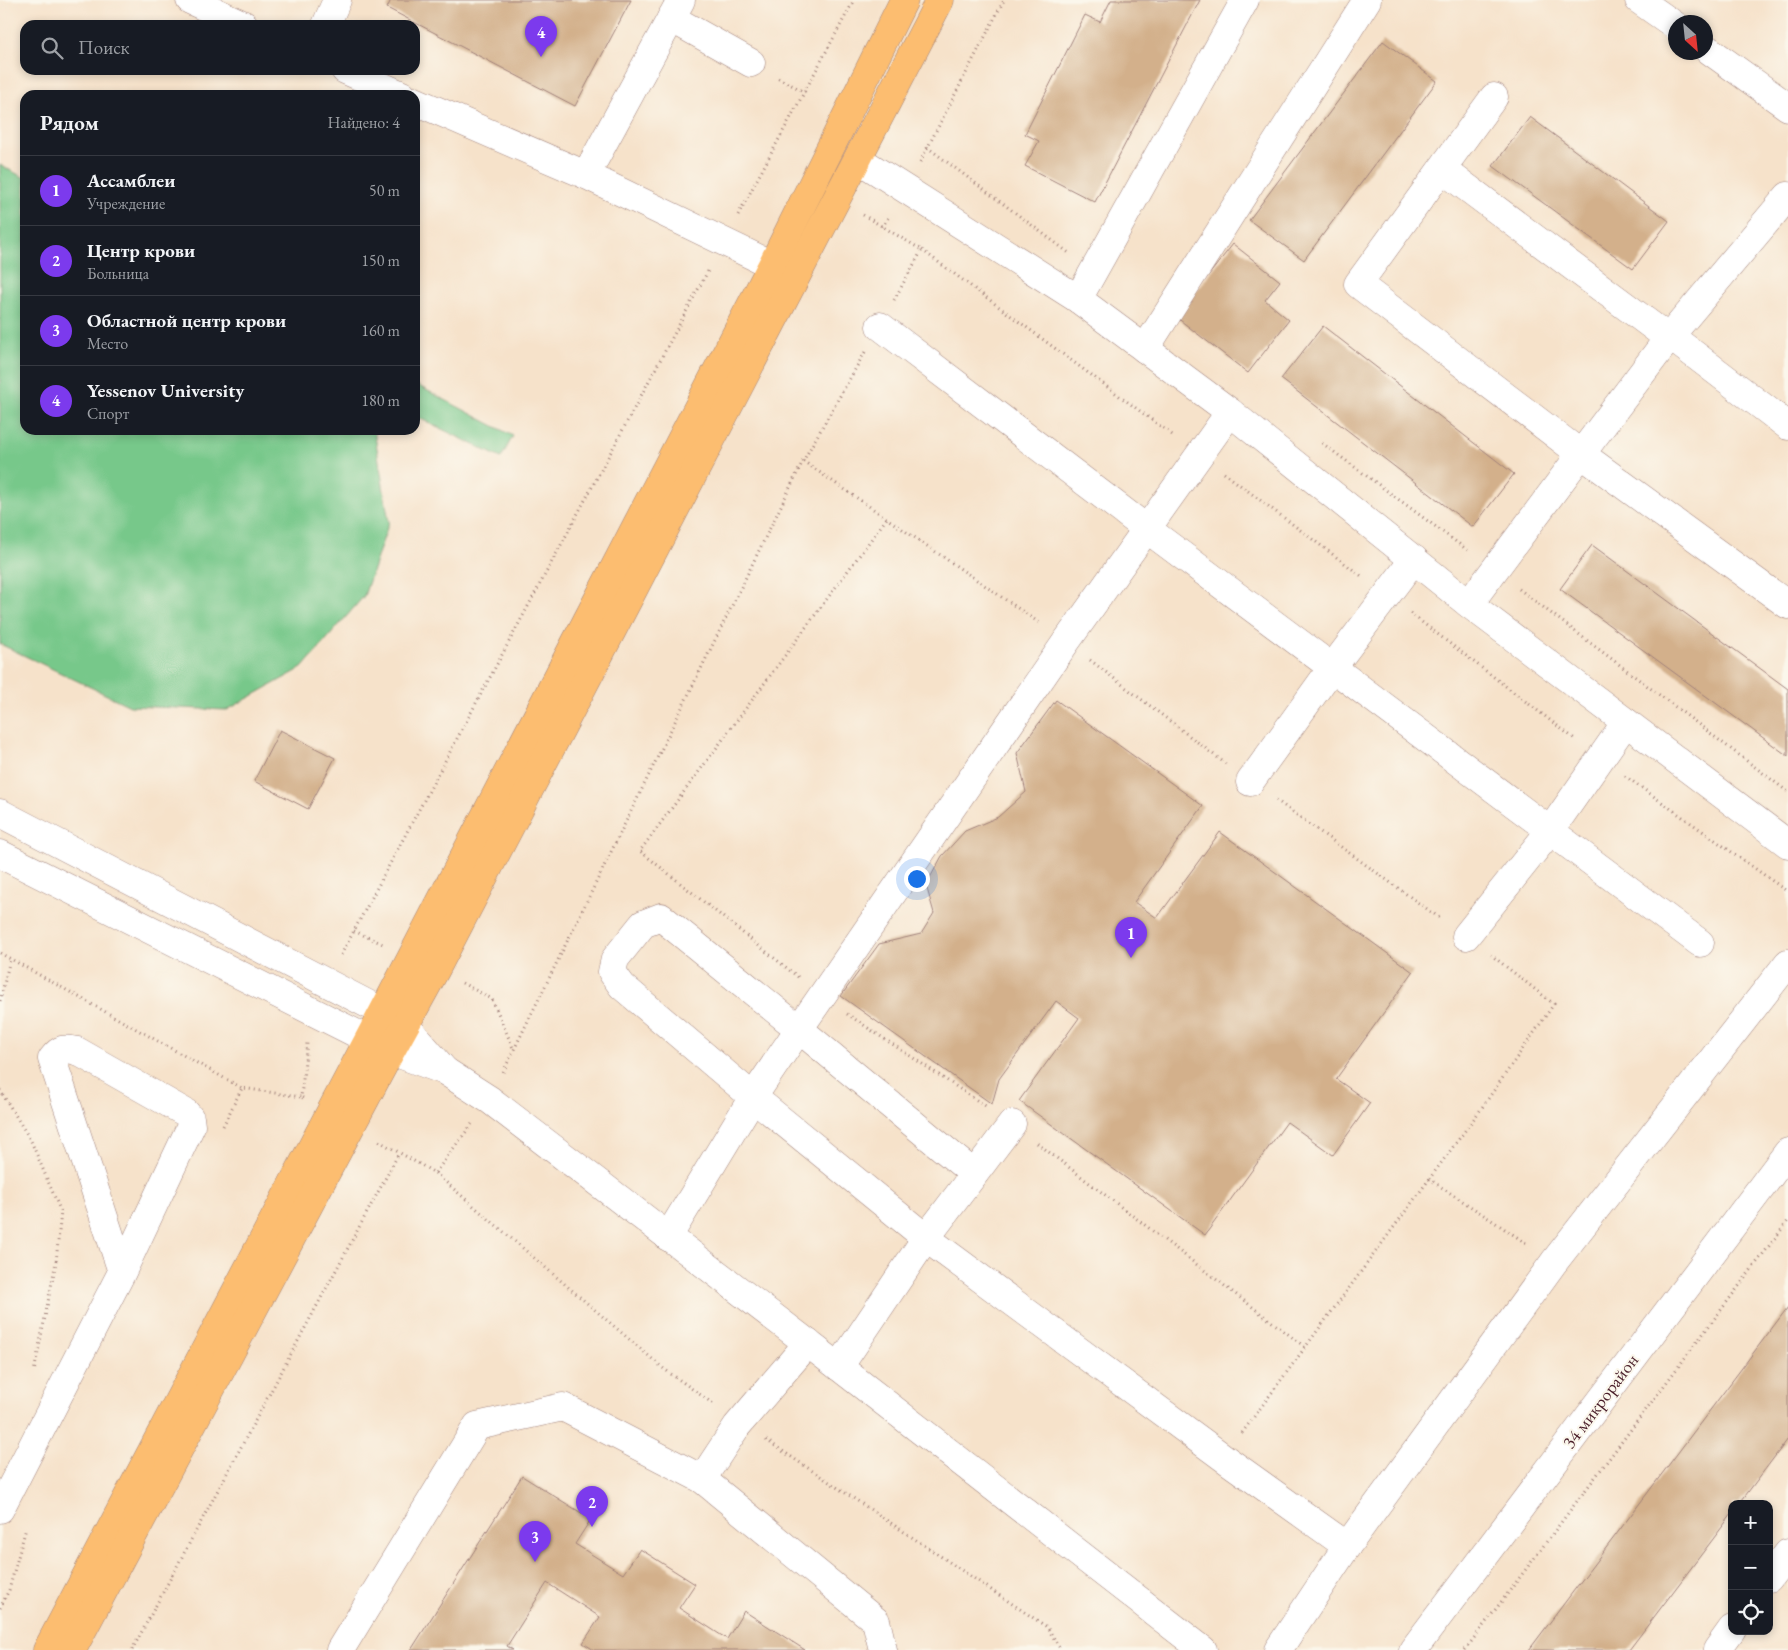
<!DOCTYPE html>
<html lang="ru">
<head>
<meta charset="utf-8">
<style>
	:root { --surface:#171b24; --page:#242831; --text:#f1f3f6; --muted:#9ea1a6; --line:#363941; --accent:#7c3aed }
	body { margin:0; font-family:"EB Garamond",serif; background:var(--page); color:var(--text) }
	.controls { position:absolute; right:15px; bottom:15px; display:grid; overflow:hidden; border-radius:10px; box-shadow:0 2px 8px #0003 }
	.controls button { width:45px; height:45px; display:grid; place-items:center; padding:0; border:0; border-bottom:1px solid var(--line); background:var(--surface); color:var(--text); font:25px sans-serif }
	.compass { position:absolute; left:1668px; top:15px; width:45px; height:45px; border-radius:50%; background:var(--surface); box-shadow:0 2px 8px #0003; rotate:153deg }
	.you { position:absolute; left:916px; top:878px; width:18px; height:18px; margin:-12px; border:4px solid #fff; border-radius:50%; background:#1a73e8; box-shadow:0 0 0 8px #1a73e833 }
	.badge { display:grid; place-items:center; width:32px; height:32px; border-radius:50%; background:var(--accent); color:#fff; font-size:16px; font-weight:700 }
	.pin { position:absolute; translate:-50% -41px; filter:drop-shadow(0 1px 2px #0008) }
	.pin::after { content:''; position:absolute; top:26px; width:18px; height:15px; background:inherit; clip-path:polygon(0 0,100% 0,50% 100%) }
	.list { margin:0; padding:0; list-style:none }
	h2 { display:flex; justify-content:space-between; align-items:center; height:65px; margin:0; padding:0 20px; font-size:21px }
	h2 small { font-size:16px; font-weight:400; color:var(--muted) }
	.list li { display:grid; grid-template-columns:32px 1fr auto; gap:15px; align-items:center; box-sizing:border-box; height:70px; padding:0 20px; border-top:1px solid var(--line) }
	.list b { display:block; font-size:19px; white-space:nowrap }
	.list p { margin:0; font-size:16px; white-space:nowrap; color:var(--muted) }
	.list em { font-size:16px; font-style:normal; color:var(--muted) }
	.icon { flex:none; width:28px; height:28px; fill:none; stroke:currentColor; stroke-width:2; stroke-linecap:round; stroke-linejoin:round }
	.map { position:relative; flex:none; width:1788px; height:1650px; overflow:hidden }
	.search { position:absolute; background:var(--surface); box-shadow:0 2px 8px #0003; left:20px; top:20px; width:400px; height:55px; display:flex; align-items:center; gap:12px; box-sizing:border-box; padding:0 18px; border-radius:15px; color:var(--muted); font-size:19px }
	.panel { position:absolute; background:var(--surface); box-shadow:0 2px 8px #0003; left:20px; top:90px; width:400px; height:345px; border-radius:15px }
	.map>svg:first-child { display:block }
	.green { fill:#77c88a; stroke:#60745a }
	.building { fill:#d3b08b }
	.lines { fill:none; stroke-linecap:round; stroke-linejoin:round }
	.minor-casing { stroke:#a0807a; stroke-width:29 }
	.major-casing { stroke:#a0807a; stroke-width:29 }
	.path { stroke:#a0807a; stroke-width:3; stroke-dasharray:1 4; stroke-linecap:butt }
	.minor { stroke:#fff; stroke-width:28 }
	.major { stroke:#fcbd6f; stroke-width:28 }
	.labels { text-anchor:middle; dominant-baseline:central; stroke-width:4; stroke-linejoin:round; paint-order:stroke }
	.street-label { font-size:18px; fill:#4a1f2b; stroke:#fbf7ec }
</style>
</head>
<body>
<div class="map">
<svg width="1788" height="1650" viewBox="0 0 1788 1650">
	<rect width="100%" height="100%" fill="#fbf7ec"/>
	<filter id="ink" filterUnits="userSpaceOnUse"><feTurbulence type="fractalNoise" baseFrequency=".02" numOctaves="2"/><feDisplacementMap in="SourceGraphic" scale="10" xChannelSelector="R" yChannelSelector="G"/><feConvolveMatrix kernelMatrix="1 2 1 2 8 2 1 2 1" color-interpolation-filters="sRGB"/></filter>
	<filter id="wash" filterUnits="userSpaceOnUse"><feTurbulence type="fractalNoise" baseFrequency=".0096" numOctaves="4" result="noise"/><feDisplacementMap in="SourceGraphic" scale="20" xChannelSelector="R" yChannelSelector="G"/><feGaussianBlur stdDeviation="1.12" result="paint"/><feColorMatrix in="noise" values="0 0 0 0 0 0 0 0 0 0 0 0 0 0 0 0 0 1.4 0 .05"/><feComposite in="paint" operator="in"/></filter>
	<g filter="url(#wash)">
		<rect width="100%" height="100%" fill="#f6e2ca"/>
		<g class="green">
			<path d="M0,165l25,13v252h349l15,92 -25,74 -62,72 -75,42 -97,-4 -130,-62z"/>
			<path d="M415,384l98,52 -12,22 -86,-42z"/>
		</g>
		<g id="blocks">
			<g class="building">
				<path d="M391,0h240l-56,106 -188,-98z"/>
				<path d="M1111,0h89l-105,202 -70,-36 14,-25 -14,-7 60,-119 15,7z"/>
				<path d="M1383,41l54,40 -133,179 -55,-40z"/>
				<path d="M1530,117l139,104 -36,48 -140,-103z"/>
				<path d="M1233,244l47,37 -15,19 24,20 -41,53 -72,-56z"/>
				<path d="M1323,326l191,148 -41,53 -192,-148z"/>
				<path d="M1592,545l196,144v67l-228,-167z"/>
				<path d="M1056,700l147,106 -69,96 23,16 63,-86 193,140 -77,107 34,24 -37,52 -46,-33 -82,113 -186,-134 60,-83 -23,-17 -57,78 -7,25 -151,-108 38,-52 42,-10 13,-21 -8,-28 16,-29 23,-25 33,-14 28,-25 -9,-39z"/>
				<path d="M280,730l55,28 -27,51 -54,-28z"/>
				<path d="M1788,1307v132l-49,65h-7v10l-103,136h-100z"/>
				<path d="M522,1476l69,43 -16,25 48,30 17,-25 55,35 -16,24 48,31 17,-28 61,39h-211l-11,-7 17,-26 -53,-34 -40,63 6,4h-102z"/>
			</g>
		</g>
	</g>
	<g filter="url(#ink)">
		<use href="#blocks" fill-opacity="0" stroke="#a0807a" stroke-width="1"/>
		<g class="lines">
			<defs>
				<g id="minor">
					<path d="M190,0l54,25"/>
					<path d="M1639,0l37,26"/>
					<path d="M671,18l80,45"/>
					<path d="M326,25l11,-25"/>
					<path d="M1706,48l82,59"/>
					<path d="M345,70l57,25"/>
					<path d="M415,101l171,74 186,90"/>
					<path d="M858,159l220,140 152,113 239,192 319,240"/>
					<path d="M1442,169l217,162 11,5 118,90"/>
					<path d="M586,175l95,-175"/>
					<path d="M1788,196l-118,140 -89,118 207,151"/>
					<path d="M1078,299l167,-299"/>
					<path d="M880,326l267,203 553,414"/>
					<path d="M1145,349l222,-349"/>
					<path d="M1469,604l112,-150 -223,-170 136,-187"/>
					<path d="M1250,782l82,-114 82,-109"/>
					<path d="M0,813l383,199 22,13 39,45"/>
					<path d="M0,854l391,197 54,20 45,29 349,267 364,283"/>
					<path d="M1466,936l84,-105 76,-109"/>
					<path d="M974,1174l-175,-145 -138,-112 -18,7 -28,35 -3,13 10,14 131,111 173,141 298,220 123,88"/>
					<path d="M668,1237l85,-140 46,-68 267,-387 164,-230"/>
					<path d="M839,1367l87,-129 86,-114"/>
					<path d="M702,1479l35,-53 71,-83"/>
					<path d="M0,1509l122,-237 69,-146 -1,-8 -4,-5 -109,-62c-13,-3 -17,-3 -25,8l70,213"/>
					<path d="M1769,1578l19,-25"/>
					<path d="M340,1650l137,-224 86,-19 139,72 174,142 7,29"/>
					<path d="M1278,1650l69,-104 207,-284 234,-299"/>
					<path d="M1413,1650l375,-498"/>
					<path d="M1717,1650l15,-21"/>
				</g>
				<g id="major">
					<path d="M47,1650l336,-638 389,-747 132,-265"/>
					<path d="M72,1650l319,-599 45,-82 504,-969"/>
				</g>
			</defs>
			<use href="#minor" class="minor-casing"/>
			<use href="#major" class="major-casing"/>
			<g class="path">
				<path d="M778,78l27,14"/>
				<path d="M927,147l142,106"/>
				<path d="M920,162l84,-162"/>
				<path d="M738,215l116,-215"/>
				<path d="M863,215l59,35 -28,50"/>
				<path d="M882,227l8,-12"/>
				<path d="M922,250l253,187"/>
				<path d="M1322,443l148,109"/>
				<path d="M803,461l238,163"/>
				<path d="M1224,473l139,104"/>
				<path d="M1519,589l269,203"/>
				<path d="M1410,613l166,127"/>
				<path d="M1090,660l136,104"/>
				<path d="M1625,776l163,116"/>
				<path d="M1276,800l165,119"/>
				<path d="M354,931l29,13"/>
				<path d="M0,953l242,135 59,9 -1,2"/>
				<path d="M341,955l368,-686"/>
				<path d="M798,977l-158,-126 247,-333"/>
				<path d="M462,983l30,16 21,49"/>
				<path d="M0,1001l10,-42"/>
				<path d="M847,1014l140,93"/>
				<path d="M503,1072l300,-611 62,-109"/>
				<path d="M0,1090l31,51 30,71 -5,50 -22,110"/>
				<path d="M303,1098l-2,-1 6,-54"/>
				<path d="M223,1126l19,-38"/>
				<path d="M379,1141l56,32 37,-49"/>
				<path d="M1037,1143l268,204"/>
				<path d="M435,1173l229,196 51,36"/>
				<path d="M1429,1179l100,66"/>
				<path d="M1242,1433l239,-324 73,-105 -63,-49"/>
				<path d="M766,1440l281,187 14,23"/>
				<path d="M0,1608l9,-18 17,-62"/>
				<path d="M132,1650l267,-497"/>
				<path d="M1465,1650l323,-429"/>
			</g>
			<use href="#minor" class="minor"/>
			<use href="#major" class="major"/>
		</g>
	</g>
	<g class="labels">
		<g class="street-label">
			<text transform="translate(1600 1401) rotate(-53)">34 микрорайон</text>
		</g>
	</g>
</svg>
<div class="controls">
<button>+</button>
<button>−</button>
<button><svg class="icon" aria-label="locate" viewBox="0 0 24 24"><circle cx="12" cy="12" r="6"/><path d="M12 2v4M12 18v4M2 12h4M18 12h4"/></svg></button>
</div>
<svg class="compass" viewBox="-18 -18 36 36"><path d="M0-13l5 13h-10z" fill="#e53935"/><path d="M0 13l5-13h-10z" fill="#9ea1a6"/></svg>
<div class="you"></div>
<div class="pin badge" style="left:1131px;top:958px">1</div>
<div class="pin badge" style="left:592px;top:1527px">2</div>
<div class="pin badge" style="left:535px;top:1562px">3</div>
<div class="pin badge" style="left:541px;top:57px">4</div>
<div class="search"><svg class="icon" aria-label="search" viewBox="0 0 24 24"><circle cx="10" cy="10" r="6"/><path d="M15 15l6 6"/></svg>Поиск</div>
<section class="panel">
<h2>Рядом<small>Найдено: 4</small></h2>
<ul class="list">
<li><span class="badge">1</span><div><b>Ассамблеи</b><p>Учреждение</p></div><em>50 m</em></li>
<li><span class="badge">2</span><div><b>Центр крови</b><p>Больница</p></div><em>150 m</em></li>
<li><span class="badge">3</span><div><b>Областной центр крови</b><p>Место</p></div><em>160 m</em></li>
<li><span class="badge">4</span><div><b>Yessenov University</b><p>Спорт</p></div><em>180 m</em></li>
</ul>
</section>
</div>
</body>
</html>
